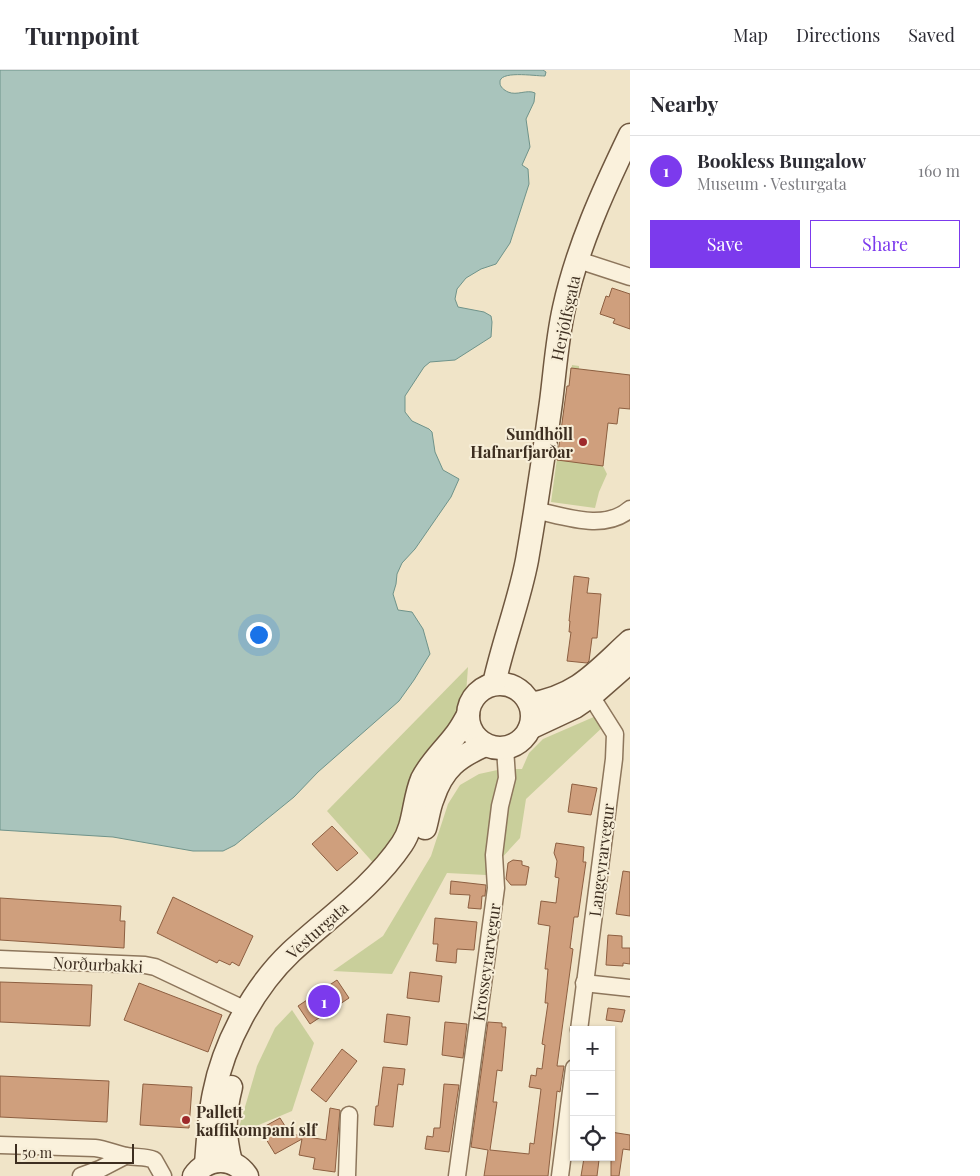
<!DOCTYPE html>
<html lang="en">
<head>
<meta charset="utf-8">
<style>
	:root { --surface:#fff; --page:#f2f2f3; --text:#2b2b33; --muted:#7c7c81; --line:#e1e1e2; --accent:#7c3aed }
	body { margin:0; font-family:"Playfair Display",serif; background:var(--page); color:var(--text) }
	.controls { position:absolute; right:15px; bottom:15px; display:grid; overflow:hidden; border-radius:0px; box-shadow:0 1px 4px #0004 }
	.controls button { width:45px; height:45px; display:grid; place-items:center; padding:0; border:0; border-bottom:1px solid var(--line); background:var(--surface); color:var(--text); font:25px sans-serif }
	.scale { position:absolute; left:15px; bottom:12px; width:119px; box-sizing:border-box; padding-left:5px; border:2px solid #3d2e20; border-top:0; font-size:14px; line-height:18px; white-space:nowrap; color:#3d2e20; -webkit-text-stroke:4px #f7eed8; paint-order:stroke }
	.you { position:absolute; left:258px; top:564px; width:18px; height:18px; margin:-12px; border:4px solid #fff; border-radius:50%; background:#1a73e8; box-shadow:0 0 0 8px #1a73e833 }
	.badge { display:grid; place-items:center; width:32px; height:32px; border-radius:50%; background:var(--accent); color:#fff; font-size:16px; font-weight:700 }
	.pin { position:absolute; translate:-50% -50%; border:2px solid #fff; box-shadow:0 1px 5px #0006 }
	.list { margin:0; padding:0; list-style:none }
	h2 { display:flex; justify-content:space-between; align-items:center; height:65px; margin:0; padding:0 20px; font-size:21px }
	h2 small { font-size:16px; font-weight:400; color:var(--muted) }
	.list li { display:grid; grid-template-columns:32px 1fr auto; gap:15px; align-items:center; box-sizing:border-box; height:70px; padding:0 20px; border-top:1px solid var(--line) }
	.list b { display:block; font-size:19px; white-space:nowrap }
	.list p { margin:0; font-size:16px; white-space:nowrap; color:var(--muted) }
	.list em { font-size:16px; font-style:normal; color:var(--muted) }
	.actions { display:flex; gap:10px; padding:15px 20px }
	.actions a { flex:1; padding:11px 0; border:1px solid var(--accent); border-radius:0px; text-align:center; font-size:18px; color:var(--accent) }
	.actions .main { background:var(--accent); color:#fff }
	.icon { flex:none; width:28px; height:28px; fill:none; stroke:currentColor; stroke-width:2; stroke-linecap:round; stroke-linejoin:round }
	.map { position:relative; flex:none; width:630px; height:1106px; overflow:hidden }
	header { display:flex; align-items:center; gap:30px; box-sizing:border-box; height:70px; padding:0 25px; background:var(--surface); border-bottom:1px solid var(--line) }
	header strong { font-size:24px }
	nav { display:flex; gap:28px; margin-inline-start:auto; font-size:18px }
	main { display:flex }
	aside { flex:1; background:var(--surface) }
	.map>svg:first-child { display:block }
	.green { fill:#c9cf9b }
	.water { fill:#a9c4bc; stroke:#6f938a }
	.building { fill:#cf9f7d; stroke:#8d5f41 }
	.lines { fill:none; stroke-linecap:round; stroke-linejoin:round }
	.street-casing { stroke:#8d765c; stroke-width:19 }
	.secondary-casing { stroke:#6f573f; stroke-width:25 }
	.street { stroke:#faf1dc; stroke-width:16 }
	.secondary { stroke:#faf1dc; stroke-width:22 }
	.poi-dot { fill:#9e2a2b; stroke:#f7eed8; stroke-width:2 }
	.labels { text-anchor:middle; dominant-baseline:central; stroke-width:4; stroke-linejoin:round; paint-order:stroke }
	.street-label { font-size:16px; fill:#3d2e20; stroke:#f7eed8 }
	.poi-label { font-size:16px; font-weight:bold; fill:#3d2e20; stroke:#f7eed8; text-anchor:end }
</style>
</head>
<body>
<header>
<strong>Turnpoint</strong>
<nav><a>Map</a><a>Directions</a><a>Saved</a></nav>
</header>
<main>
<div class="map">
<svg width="630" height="1106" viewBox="0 0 630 1106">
	<rect width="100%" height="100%" fill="#f0e4c8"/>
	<g class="green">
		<path d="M572,295l7,1v3l51,6v34l-11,-1 -2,16 -9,-1 -5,43 4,8 -8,18 -4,16 -44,-6 16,-116h2z"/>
		<path d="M468,597l-2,27 -73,154 -16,19 -50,-56z"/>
		<path d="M596,646l9,9 -79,74 -6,39 -34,37 -39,-2 -55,101 -59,-3 50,-35 48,-80 17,-52 12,-19 19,-11 23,-5h20l7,-16 14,-14z"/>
		<path d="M292,940l22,33 -22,68 -55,23 20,-68 18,-38z"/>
	</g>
	<path class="water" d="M0,0h543l3,2 -1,4c-11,0 -47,-6 -45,7 0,4 4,7 8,9 9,4 19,-3 27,1l-1,9 -8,17 4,28 -8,18 6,4 1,15 -19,59 -14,21 -15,5 -15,9 -9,11 -2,10 3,8 26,5 7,4 1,6 -1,15 -36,23 -25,2 -6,5 -19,29v16l7,9 17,8 3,3 3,20 8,18 16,9 -8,18 -36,52 -13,14 -5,11 -1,10 -3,10 5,16 14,2 11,17 7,25 -16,26 -15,21 -81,71 -24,25 -59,48 -12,6h-30l-80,-14 -113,-7z"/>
	<g class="building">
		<path d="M612,218l18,6v35l-17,-6 2,-4 -15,-5 6,-18 3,1z"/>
		<path d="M571,298l59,7v34l-11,-1 -2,16 -9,-1 -5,43 -46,-6 10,-74h2z"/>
		<path d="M574,506l15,2 -2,15 14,1 -4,44h-5l-3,23 -2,2 -20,-2 4,-29h-2l1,-11h-1z"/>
		<path d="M572,714l25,4 -6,27 -23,-3z"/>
		<path d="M332,756l26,27 -21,18 -25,-27z"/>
		<path d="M556,773l28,4 -1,15h3l-8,55h-4l-4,31 3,1 -16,117h7l-4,26 -3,-1 -9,85h-64l4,-26 -17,-3 17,-125 14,1v4h4l-4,44 -5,-1 -4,32h4l-7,48 39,4 1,-11 4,1 7,-55 -12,-2 2,-12 5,1 1,-8 5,1 3,-24 -3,-1 6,-41h-3l3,-34h-3l5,-43 -12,-2 3,-23 15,2 3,-25 -4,-1 2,-16 -3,-8z"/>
		<path d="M513,790l9,1v4l7,2 -3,18h-15l-5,-6 2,-16z"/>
		<path d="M623,801l7,1v44l-14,-2z"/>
		<path d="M451,811l35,4 -1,11h-3l-1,13 -13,-1 2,-13 -20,-1z"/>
		<path d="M173,827l80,39 -14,30 -7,-4 -2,3 -11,-5 -2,3 -60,-30z"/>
		<path d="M0,828l121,8 -1,15h5l-1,27 -124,-8z"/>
		<path d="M435,848l42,4 -3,28 -17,-1 -1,14 -20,-2 2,-17h-5z"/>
		<path d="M608,865l14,1v12h8v16l-7,-1v3l-17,-1z"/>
		<path d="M410,902l32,4 -3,26 -32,-4z"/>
		<path d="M337,910l12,18 -39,26 -12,-18z"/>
		<path d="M0,912l92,3 -2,41 -90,-4z"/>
		<path d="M139,913l83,32 -14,37 -84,-32z"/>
		<path d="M608,938l17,2 -3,12 -16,-2z"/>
		<path d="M387,944l23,3 -3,28 -23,-3z"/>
		<path d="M445,952l22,2 -4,34 -21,-3z"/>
		<path d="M342,979l15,12 -31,41 -15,-12z"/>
		<path d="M383,997l22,2 -2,16 -5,-1 -5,43 -19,-2 2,-19h2z"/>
		<path d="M0,1006l109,5 -2,41 -107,-5z"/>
		<path d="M143,1014l49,3 -3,41 -49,-3z"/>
		<path d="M444,1014l15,1 -10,67 -24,-3 2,-13 6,1 1,-9h6z"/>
		<path d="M330,1038l10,2 -5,62 -22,-3 2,-11 -16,-3 3,-16 -27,15 -15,-25 20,-11 10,16 36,6z"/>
		<path d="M611,1062l19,3v15l-7,-1 -4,27h-8z"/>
		<path d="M584,1088l15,2 -2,16h-16z"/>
	</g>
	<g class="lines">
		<defs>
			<g id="street">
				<path d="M578,190l52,17"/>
				<path d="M534,440c30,6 70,22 96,-1"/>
				<path d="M0,889l145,6 10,2 91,43"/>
				<path d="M584,913l46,5"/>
				<path d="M579,960l35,-271 1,-25 -24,-38"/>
				<path d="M0,1075l95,3c11,1 23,7 32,8 10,2 18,0 27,4l9,16"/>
				<path d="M81,1106l19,-7 25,-13"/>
				<path d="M347,1106l2,-61"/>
				<path d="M457,1106l39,-288 -2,-33 6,-49 7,-28 -2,-30"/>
				<path d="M560,1106l14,-108"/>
			</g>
			<g id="secondary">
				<circle cx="500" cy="646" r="32"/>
				<path d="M494,614c9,-42 25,-82 33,-124 9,-52 17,-105 24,-158 4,-31 6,-63 13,-94 13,-60 39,-117 66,-173"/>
				<path d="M530,634c48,-8 66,-32 100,-63"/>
				<path d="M530,658l45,-21 16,-11 39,-34"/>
				<path d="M425,758c3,-10 4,-21 8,-30 10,-30 25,-41 52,-53"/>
				<path d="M231,1092c-7,-27 -7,-48 0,-75"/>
				<path d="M206,1094c2,-24 3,-48 8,-71 10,-51 40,-106 77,-141 38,-35 82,-65 111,-108 13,-19 11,-44 20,-65 8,-16 21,-28 32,-42 6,-7 10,-15 14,-22"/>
				<path d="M194,1106c13,-19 39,-21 53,0"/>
			</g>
		</defs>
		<use href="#street" class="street-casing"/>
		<use href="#secondary" class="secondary-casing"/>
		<use href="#street" class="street"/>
		<use href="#secondary" class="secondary"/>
	</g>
	<g class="poi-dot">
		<circle cx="583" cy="372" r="5"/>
		<circle cx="186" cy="1050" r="5"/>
	</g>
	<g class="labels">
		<g class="street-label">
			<text transform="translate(565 248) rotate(-78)">Herjólfsgata</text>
			<text transform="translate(601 790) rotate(-83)">Langeyrarvegur</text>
			<text transform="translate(317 860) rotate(-42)">Vesturgata</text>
			<text transform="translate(486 892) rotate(-82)">Krosseyrarvegur</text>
			<text transform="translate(98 894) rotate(3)">Norðurbakki</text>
		</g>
		<g class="poi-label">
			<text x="573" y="363">Sundhöll<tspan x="573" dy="18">Hafnarfjarðar</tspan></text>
			<text x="196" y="1041" text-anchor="start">Pallett<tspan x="196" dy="18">kaffikompaní slf</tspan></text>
		</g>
	</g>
</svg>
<div class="controls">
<button>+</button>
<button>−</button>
<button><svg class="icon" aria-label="locate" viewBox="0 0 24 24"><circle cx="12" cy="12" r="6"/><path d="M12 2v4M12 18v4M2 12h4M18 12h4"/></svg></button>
</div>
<div class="scale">50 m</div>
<div class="you"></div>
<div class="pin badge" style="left:324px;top:931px">1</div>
</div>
<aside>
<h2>Nearby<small></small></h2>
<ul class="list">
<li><span class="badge">1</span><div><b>Bookless Bungalow</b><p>Museum · Vesturgata</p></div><em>160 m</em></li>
</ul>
<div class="actions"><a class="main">Save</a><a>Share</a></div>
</aside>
</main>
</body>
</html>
